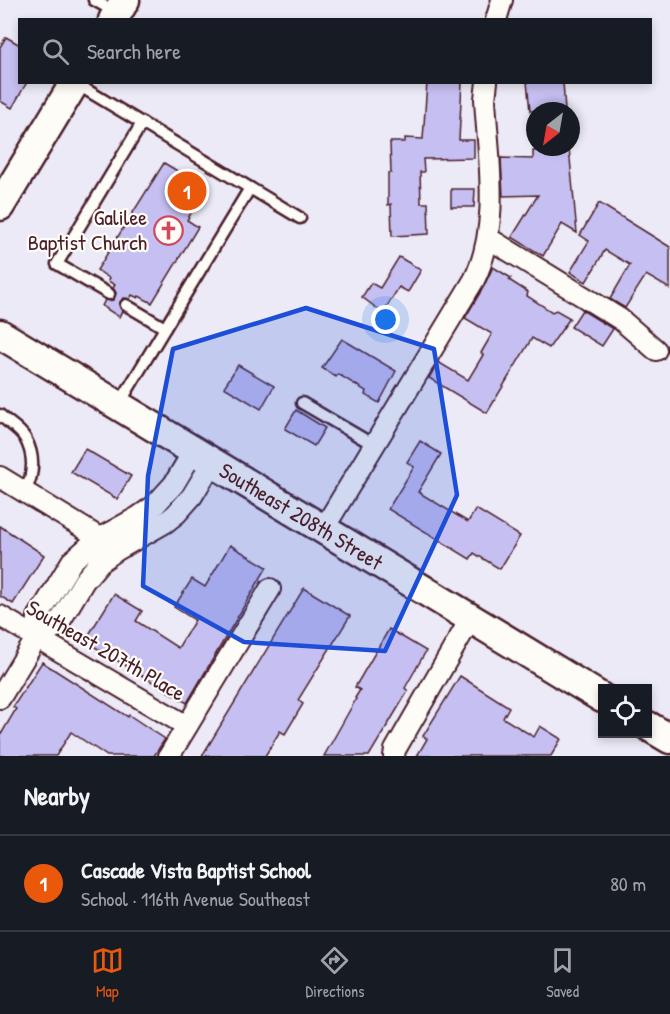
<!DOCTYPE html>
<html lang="en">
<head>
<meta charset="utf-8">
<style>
	:root { --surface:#171b24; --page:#242831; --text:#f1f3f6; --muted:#9ea1a6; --line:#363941; --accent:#ea580c }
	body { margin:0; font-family:"Patrick Hand",sans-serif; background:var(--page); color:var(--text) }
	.controls { position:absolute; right:18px; bottom:18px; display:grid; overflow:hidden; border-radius:0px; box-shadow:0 3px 9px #0003 }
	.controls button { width:54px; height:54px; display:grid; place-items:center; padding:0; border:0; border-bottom:2px solid var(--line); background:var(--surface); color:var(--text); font:30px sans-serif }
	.compass { position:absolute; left:526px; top:102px; width:54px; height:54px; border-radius:50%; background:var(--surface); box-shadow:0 3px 9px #0003; rotate:211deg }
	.you { position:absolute; left:386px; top:320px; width:21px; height:21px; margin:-15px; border:4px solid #fff; border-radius:50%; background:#1a73e8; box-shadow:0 0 0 9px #1a73e833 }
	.badge { display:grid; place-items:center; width:39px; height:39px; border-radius:50%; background:var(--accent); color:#fff; font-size:20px; font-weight:700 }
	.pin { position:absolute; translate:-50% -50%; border:3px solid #fff; box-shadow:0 2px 6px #0006 }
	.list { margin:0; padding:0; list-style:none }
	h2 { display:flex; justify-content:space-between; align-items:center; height:78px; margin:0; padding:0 24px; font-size:26px }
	h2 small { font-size:20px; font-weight:400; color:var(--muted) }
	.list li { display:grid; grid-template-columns:39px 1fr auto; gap:18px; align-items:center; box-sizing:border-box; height:96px; padding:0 24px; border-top:2px solid var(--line) }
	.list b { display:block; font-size:22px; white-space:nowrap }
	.list p { margin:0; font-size:20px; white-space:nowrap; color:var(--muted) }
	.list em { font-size:20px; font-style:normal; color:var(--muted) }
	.icon { flex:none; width:33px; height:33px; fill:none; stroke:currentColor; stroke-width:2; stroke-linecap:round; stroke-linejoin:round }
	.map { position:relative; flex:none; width:670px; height:756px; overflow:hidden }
	.search { position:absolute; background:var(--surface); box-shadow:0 3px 9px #0003; left:18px; right:18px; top:18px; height:66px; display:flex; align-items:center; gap:15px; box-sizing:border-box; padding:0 21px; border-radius:0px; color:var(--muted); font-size:22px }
	.sheet { height:174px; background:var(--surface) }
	nav { display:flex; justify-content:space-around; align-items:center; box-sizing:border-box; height:84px; border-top:2px solid var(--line); background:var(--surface); font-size:16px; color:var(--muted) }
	nav a { display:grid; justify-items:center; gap:3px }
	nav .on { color:var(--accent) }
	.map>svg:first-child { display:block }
	.building { fill:#c6c0f2; stroke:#4a1f2b; stroke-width:1.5 }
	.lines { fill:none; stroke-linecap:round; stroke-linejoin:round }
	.service-casing { stroke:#4a1f2b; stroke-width:15 }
	.minor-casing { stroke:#4a1f2b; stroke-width:24 }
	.secondary-casing { stroke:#4a1f2b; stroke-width:33 }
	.service { stroke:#fdfcf7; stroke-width:10 }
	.minor { stroke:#fdfcf7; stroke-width:20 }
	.secondary { stroke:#fdfcf7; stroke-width:28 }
	.marked { fill:#1d4ed8; fill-opacity:0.2; stroke:#1d4ed8; stroke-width:4.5; stroke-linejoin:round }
	.labels { text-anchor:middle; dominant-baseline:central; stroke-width:4.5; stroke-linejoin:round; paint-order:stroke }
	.poi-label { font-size:22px; fill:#4a1f2b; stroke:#fdfcf7; text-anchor:end }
	.street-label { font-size:22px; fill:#4a1f2b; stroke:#fdfcf7 }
</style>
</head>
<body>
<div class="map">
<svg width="670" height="756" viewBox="0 0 670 756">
	<rect width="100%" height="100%" fill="#eceaf6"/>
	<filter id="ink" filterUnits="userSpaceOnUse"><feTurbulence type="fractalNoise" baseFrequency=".0167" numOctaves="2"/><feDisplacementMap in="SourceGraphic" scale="12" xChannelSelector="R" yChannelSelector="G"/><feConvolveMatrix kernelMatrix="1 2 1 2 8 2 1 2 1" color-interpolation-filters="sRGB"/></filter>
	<g filter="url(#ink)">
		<g class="building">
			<path d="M6,37l14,8v37h7l-15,26 -12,-7v-54z"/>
			<path d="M427,82h35l-3,58h15v18l-51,1 1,13h-4l1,31h7l1,31 -37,2 -1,-32 -3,1v-32h3l-1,-31h15v-4l18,1z"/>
			<path d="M527,82h36l2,29h-35z"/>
			<path d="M569,148l8,85 -15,-9 -19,32 -31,-19 26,-42 -35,1 -2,-38 32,1v-8z"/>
			<path d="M164,163l42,25 -19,32 11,7 -46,76 -13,-7 -1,2 -6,-3 -2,4 -7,-1 -4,6 3,7 -3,6 -17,-11 3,-6h8l3,-7 -3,-5 2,-3 -7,-4 1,-3 -12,-8z"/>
			<path d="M451,189h24l-1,18h-23z"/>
			<path d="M599,203l71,44v42l-24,-14 -21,33 -15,-9 20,-34 -25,-15 -19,32 -16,-10 19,-31 -9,-6z"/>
			<path d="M399,257l22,13 -13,22 -9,-5 -16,26 -21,-16 9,-14 9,5z"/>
			<path d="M493,267l18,11 -2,2 19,12 -1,4 25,16 4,-2 14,8 -21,30 -17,-10 -45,75 -58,-35 9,-16 30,18 15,-25 -2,-2 11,-19 -27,-16 19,-32z"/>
			<path d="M582,310l31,19 -11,17 -31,-19z"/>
			<path d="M342,339l54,32 -17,32 -14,-8 1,-4 -28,-17 -2,3 -14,-9z"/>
			<path d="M238,365l36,21 -13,23 -37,-22z"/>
			<path d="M296,410l29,18 -11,18 -29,-17z"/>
			<path d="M420,441l21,13 -23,38 50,30 8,-13 44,27 -20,33 -26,-16 -4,6 -82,-50 26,-42 -7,-5z"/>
			<path d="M85,449l46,27 -14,23 -46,-27z"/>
			<path d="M0,526l44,29 -31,49 -13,-8z"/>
			<path d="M230,545l37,22 -80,136 -102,-62 29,-47 28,17 -6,10 42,27 17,-28 -21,-13 18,-28 13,8z"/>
			<path d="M304,588l46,28 -52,84 5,4 -18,30 -5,-3 -15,25h-63z"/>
			<path d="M389,629l37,22 -21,37 3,3 -39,65h-45l32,-57 -1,-1 5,-8 -5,-3z"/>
			<path d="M42,662l86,55 1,-2 36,24 -11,17h-47l-36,-24 -15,24h-56v-20l16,-27 -3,-2z"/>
			<path d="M460,676l49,31 -6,11 31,19 6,-11 21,13 -10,17h-134l10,-17 -4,-3z"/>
		</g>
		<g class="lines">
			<defs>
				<g id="service">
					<path d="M94,0l23,13"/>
					<path d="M75,83l225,135"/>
					<path d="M109,294l-52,-30 85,-141"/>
					<path d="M165,328l85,-140"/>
					<path d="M302,403l72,42"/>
					<path d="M118,406l47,-78 -39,-23"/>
					<path d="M0,415c7,7 20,14 25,23 10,18 9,36 0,54"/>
				</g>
				<g id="minor">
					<path d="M496,20l6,-20"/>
					<path d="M488,238l132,81 36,31"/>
					<path d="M193,452l-19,32 -20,22 -16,11 -43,24 -23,20 -34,56 -1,20 20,-11 27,-45 16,-19 17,-12 49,-28 10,-8 16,-18 20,-33"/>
					<path d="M0,477l108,66"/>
					<path d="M324,528l150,-248c27,-54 14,-123 11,-181l2,-17"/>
					<path d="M0,616l187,110"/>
					<path d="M0,698l37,-61"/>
					<path d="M169,756l101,-167"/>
					<path d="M394,756l1,-6 76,-132"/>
				</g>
				<g id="secondary">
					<path d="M113,20l12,-20"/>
					<path d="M0,206l75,-124"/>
					<path id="s1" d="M0,334c201,122 402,242 602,364"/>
					<path d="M648,726l22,13"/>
				</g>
			</defs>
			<use href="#service" class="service-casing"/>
			<use href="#minor" class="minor-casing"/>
			<use href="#secondary" class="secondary-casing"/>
			<use href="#service" class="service"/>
			<use href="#minor" class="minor"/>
			<use href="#secondary" class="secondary"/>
		</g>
	</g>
	<path class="marked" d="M306,308l128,41 23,146 -72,156 -141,-9 -101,-56 5,-110 25,-127z"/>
	<defs>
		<symbol id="church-ring" viewBox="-11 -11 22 22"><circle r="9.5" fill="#fdfcf7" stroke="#d1495b" stroke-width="1.5"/><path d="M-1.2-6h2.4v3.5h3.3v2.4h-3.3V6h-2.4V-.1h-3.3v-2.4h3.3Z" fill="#d1495b"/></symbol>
	</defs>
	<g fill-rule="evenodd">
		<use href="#church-ring" x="152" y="214" width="33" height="33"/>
	</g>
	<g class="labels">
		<g class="poi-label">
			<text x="147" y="217">Galilee<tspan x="147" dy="25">Baptist Church</tspan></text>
		</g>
		<g class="street-label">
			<text stroke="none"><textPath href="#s1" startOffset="352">Southeast 208th Street</textPath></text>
			<text transform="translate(106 650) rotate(30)">Southeast 207th Place</text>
		</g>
	</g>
</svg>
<div class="controls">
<button><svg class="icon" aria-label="locate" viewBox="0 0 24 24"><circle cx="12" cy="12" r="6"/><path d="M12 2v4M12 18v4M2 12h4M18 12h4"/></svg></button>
</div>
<svg class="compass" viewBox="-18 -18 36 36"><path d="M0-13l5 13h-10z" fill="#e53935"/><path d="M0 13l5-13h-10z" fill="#9ea1a6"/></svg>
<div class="you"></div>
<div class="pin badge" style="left:187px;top:191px">1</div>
<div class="search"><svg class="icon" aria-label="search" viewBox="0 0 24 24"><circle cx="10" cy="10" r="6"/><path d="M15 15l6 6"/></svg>Search here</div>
</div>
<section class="sheet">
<h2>Nearby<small></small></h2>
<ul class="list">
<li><span class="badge">1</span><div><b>Cascade Vista Baptist School</b><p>School · 116th Avenue Southeast</p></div><em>80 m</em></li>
</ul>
</section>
<nav>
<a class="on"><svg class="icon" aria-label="map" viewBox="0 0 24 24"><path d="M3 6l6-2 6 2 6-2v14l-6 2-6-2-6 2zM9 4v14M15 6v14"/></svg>Map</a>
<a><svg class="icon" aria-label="directions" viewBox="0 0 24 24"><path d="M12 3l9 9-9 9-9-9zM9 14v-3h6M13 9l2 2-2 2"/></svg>Directions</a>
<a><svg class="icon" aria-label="saved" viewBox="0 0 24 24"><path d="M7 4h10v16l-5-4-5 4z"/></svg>Saved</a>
</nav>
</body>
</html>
